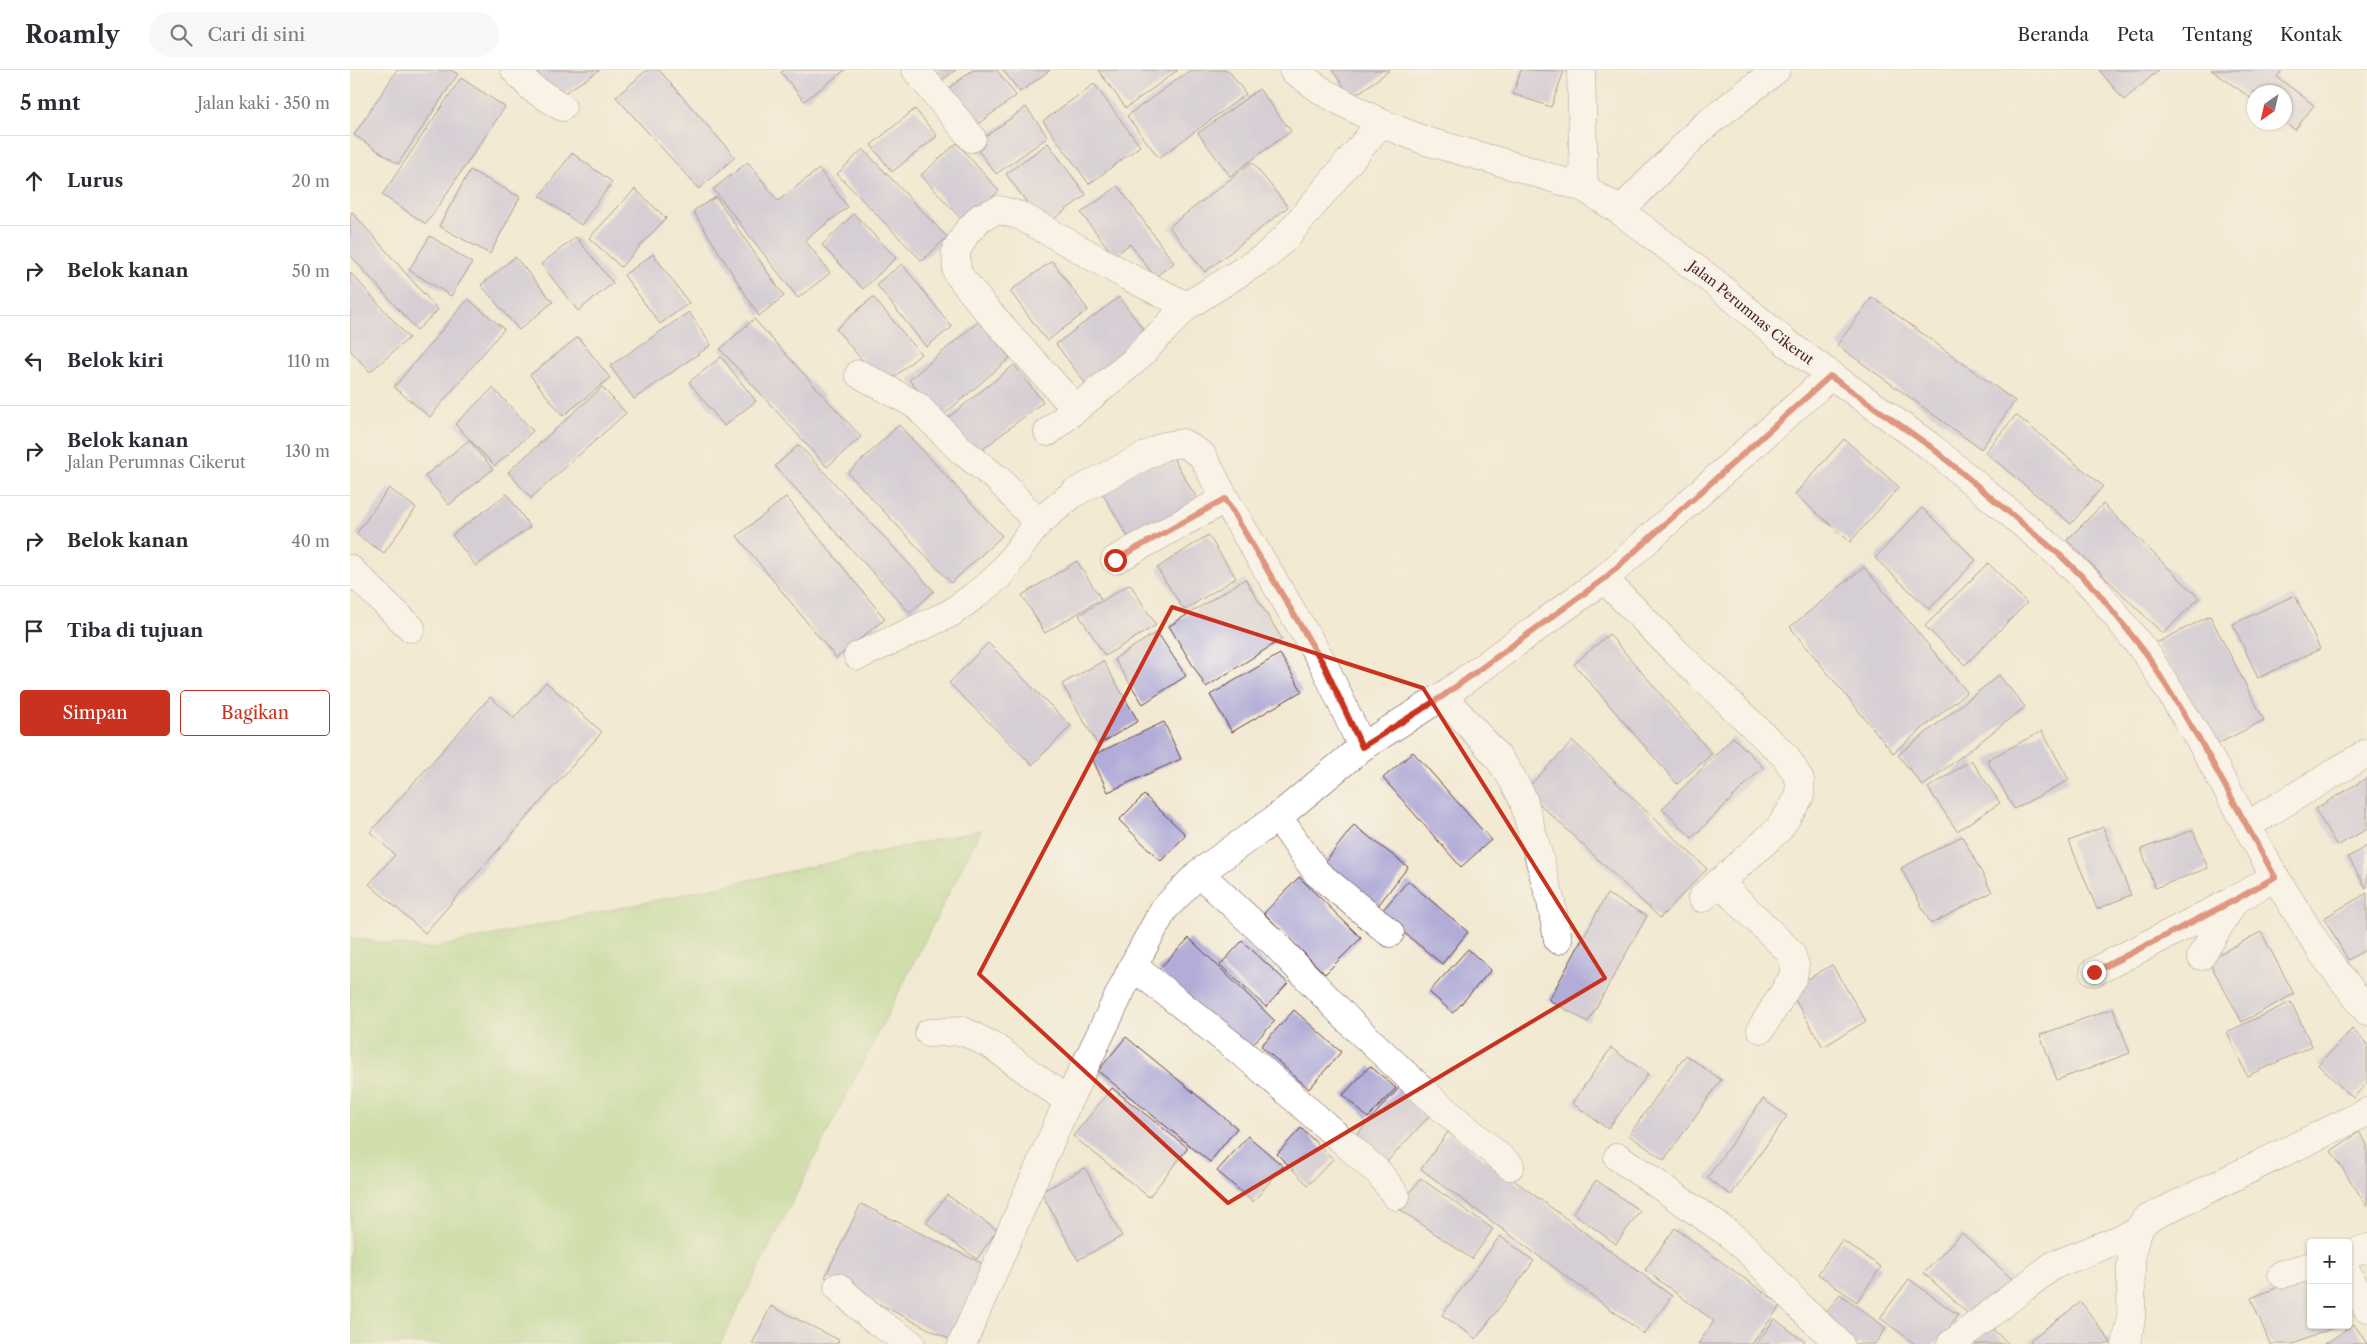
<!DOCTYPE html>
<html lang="id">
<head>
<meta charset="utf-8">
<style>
	:root { --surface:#fff; --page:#f7f7f7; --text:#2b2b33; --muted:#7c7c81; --line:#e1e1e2; --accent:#c8321e }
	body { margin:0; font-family:"Libre Caslon Text",serif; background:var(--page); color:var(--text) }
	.controls { position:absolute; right:15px; bottom:15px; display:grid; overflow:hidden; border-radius:5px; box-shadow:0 1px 4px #0004 }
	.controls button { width:45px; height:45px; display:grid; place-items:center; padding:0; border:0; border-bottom:1px solid var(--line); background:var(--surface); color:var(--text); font:25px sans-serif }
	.compass { position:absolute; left:1897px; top:15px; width:45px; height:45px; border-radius:50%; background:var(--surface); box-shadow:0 1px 4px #0004; rotate:214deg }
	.stop { position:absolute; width:15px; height:15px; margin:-11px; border:4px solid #c8321e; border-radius:50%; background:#fff }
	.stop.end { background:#c8321e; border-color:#fff; box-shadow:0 1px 5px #0008 }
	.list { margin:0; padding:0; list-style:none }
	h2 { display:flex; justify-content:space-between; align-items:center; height:65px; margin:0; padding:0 20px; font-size:21px }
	h2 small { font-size:16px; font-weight:400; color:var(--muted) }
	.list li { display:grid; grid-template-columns:32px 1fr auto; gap:15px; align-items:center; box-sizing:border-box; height:90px; padding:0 20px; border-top:1px solid var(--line) }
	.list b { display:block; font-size:19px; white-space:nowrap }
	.list p { margin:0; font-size:16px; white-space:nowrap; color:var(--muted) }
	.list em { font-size:16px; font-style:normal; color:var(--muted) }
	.actions { display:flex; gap:10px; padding:15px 20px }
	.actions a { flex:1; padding:11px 0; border:1px solid var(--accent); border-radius:5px; text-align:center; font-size:18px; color:var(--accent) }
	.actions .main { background:var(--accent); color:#fff }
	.icon { flex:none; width:28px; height:28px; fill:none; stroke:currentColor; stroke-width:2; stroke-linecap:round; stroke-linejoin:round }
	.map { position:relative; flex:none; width:2017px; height:1274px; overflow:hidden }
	header { display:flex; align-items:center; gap:30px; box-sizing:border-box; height:70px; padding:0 25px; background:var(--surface); border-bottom:1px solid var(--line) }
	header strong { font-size:24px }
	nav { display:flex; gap:28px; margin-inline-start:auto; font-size:18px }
	.search { width:350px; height:45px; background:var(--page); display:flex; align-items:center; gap:12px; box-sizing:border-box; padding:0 18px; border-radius:28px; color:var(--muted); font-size:19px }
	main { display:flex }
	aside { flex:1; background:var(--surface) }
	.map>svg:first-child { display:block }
	.green { fill:#a5d17d; stroke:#787854 }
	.building { fill:#b2add8 }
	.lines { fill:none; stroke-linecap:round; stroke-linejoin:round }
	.minor-casing { stroke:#633d44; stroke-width:29 }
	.minor { stroke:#fff; stroke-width:28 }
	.route { stroke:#c8321e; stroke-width:6 }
	.marked { fill:none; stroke:#c8321e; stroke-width:4; stroke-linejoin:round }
	.labels { text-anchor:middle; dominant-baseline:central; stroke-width:5; stroke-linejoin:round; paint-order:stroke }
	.street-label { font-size:14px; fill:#4a1f2b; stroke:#f7f3e8 }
</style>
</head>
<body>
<header>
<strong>Roamly</strong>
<div class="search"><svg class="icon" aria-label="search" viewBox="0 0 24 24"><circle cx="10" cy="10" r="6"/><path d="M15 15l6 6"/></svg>Cari di sini</div>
<nav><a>Beranda</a><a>Peta</a><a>Tentang</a><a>Kontak</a></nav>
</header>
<main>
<aside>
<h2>5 mnt<small>Jalan kaki · 350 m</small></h2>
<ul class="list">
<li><svg class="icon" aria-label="ahead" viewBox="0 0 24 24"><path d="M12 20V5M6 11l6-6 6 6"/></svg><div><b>Lurus</b></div><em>20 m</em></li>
<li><svg class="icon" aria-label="right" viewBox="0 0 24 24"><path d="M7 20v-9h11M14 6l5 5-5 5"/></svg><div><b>Belok kanan</b></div><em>50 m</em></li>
<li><svg class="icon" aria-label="left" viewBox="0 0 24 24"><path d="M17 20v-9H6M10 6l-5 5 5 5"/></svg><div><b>Belok kiri</b></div><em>110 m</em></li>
<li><svg class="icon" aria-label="right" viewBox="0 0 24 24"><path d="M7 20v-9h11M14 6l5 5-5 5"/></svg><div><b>Belok kanan</b><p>Jalan Perumnas Cikerut</p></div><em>130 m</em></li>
<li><svg class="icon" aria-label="right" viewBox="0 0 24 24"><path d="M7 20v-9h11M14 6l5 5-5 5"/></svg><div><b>Belok kanan</b></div><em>40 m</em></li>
<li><svg class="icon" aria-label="arrive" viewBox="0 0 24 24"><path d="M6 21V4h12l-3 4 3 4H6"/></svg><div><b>Tiba di tujuan</b></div></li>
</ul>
<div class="actions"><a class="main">Simpan</a><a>Bagikan</a></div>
</aside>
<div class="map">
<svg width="2017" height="1274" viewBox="0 0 2017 1274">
	<rect width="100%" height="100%" fill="#f7f3e8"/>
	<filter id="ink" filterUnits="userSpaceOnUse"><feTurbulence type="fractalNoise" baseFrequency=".02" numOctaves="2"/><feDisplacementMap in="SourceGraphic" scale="10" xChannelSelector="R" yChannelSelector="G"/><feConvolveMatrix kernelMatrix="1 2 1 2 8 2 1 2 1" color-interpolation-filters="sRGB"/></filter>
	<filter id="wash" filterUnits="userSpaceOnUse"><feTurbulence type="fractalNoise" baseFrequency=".0096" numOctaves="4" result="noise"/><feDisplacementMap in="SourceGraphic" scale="20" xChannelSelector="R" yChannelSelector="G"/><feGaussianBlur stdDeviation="1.12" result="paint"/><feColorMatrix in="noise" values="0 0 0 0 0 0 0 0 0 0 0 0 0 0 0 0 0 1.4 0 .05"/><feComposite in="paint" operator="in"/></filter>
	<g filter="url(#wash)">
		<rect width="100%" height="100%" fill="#f2e9d2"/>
		<path class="green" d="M631,760l-261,514h-370v-406l79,11z"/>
		<g id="blocks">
			<g class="building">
				<path d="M47,0h54l7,4 -60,90 -44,-29z"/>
				<path d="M186,0h64l-45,29z"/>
				<path d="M297,0h12l76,87 -36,32 -83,-92z"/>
				<path d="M434,0h61l-41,31 -23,-29z"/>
				<path d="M574,0h32l-21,15z"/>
				<path d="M623,0h24l19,26 -45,33 -28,-37z"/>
				<path d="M653,0h47l-30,22z"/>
				<path d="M748,0h80l-52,38z"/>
				<path d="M840,0h38l18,24 -87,64 -32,-42z"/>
				<path d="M982,0h58l-38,28z"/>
				<path d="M1171,0l43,1 -13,36 -38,-13z"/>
				<path d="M1749,0h60l-35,30z"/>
				<path d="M1861,0h71l-5,7 37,28 -19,25 -11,-8v-30h-30v8z"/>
				<path d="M111,8l44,29 -79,117 -44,-29z"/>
				<path d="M744,14l46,62 -51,38 -46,-63z"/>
				<path d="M909,19l32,42 -61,45 -32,-43z"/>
				<path d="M676,37l22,30 -52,37 -22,-29z"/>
				<path d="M565,39l22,27 -45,36 -21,-27z"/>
				<path d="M607,73l42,48 -35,31 -43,-47z"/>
				<path d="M698,73l38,52 -42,31 -38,-52z"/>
				<path d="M513,79l84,88 -25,24 -85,-87z"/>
				<path d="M222,83l40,29 -31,43 -41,-29z"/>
				<path d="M398,92l30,39 41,-32 29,38 -43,33 25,33 -32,25 -85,-109z"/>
				<path d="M902,92l36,45 -83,65 -36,-45z"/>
				<path d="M120,100l50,27 -30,57 -51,-28z"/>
				<path d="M768,116l56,77 -19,14 -25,-33 -16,12 -33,-43z"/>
				<path d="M285,119l31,29 -45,49 -32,-29z"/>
				<path d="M366,127l68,99 -25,20 -66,-105z"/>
				<path d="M2,142l86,98 -21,20 -67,-75v-41z"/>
				<path d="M504,144l42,44 -33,31 -41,-44z"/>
				<path d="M80,166l42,27 -21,33 -42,-26z"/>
				<path d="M226,167l37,46 -35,28 -37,-47z"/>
				<path d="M303,184l36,49 -29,21 -36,-49z"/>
				<path d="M165,187l38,45 -34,28 -38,-45z"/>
				<path d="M702,191l36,49 -41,31 -37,-50z"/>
				<path d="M552,194l50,63 -26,20 -50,-63z"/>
				<path d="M0,202l59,66 -39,34 -20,-22z"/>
				<path d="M523,227l48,57 -37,32 -48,-57z"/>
				<path d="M769,227l30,40 -64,46 -29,-39z"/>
				<path d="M1522,227l143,104 -34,48 -144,-104z"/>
				<path d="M118,229l36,30 -74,88 -36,-30z"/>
				<path d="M339,242l22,33 -77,54 -24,-33z"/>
				<path d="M404,249l107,118 -34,30 -107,-118z"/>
				<path d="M629,251l31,37 -69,59 -32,-37z"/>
				<path d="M228,267l32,41 -47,38 -33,-41z"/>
				<path d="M371,287l35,44 -32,25 -35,-44z"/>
				<path d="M664,295l29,37 -69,54 -29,-36z"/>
				<path d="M252,317l24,26 -95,85 -23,-26z"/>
				<path d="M143,318l40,43 -38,35 -40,-42z"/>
				<path d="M1666,345l87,71 -32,38 -86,-72z"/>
				<path d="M549,355l103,111 -51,47 -103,-110z"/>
				<path d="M1494,369l55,48 -49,55 -55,-48z"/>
				<path d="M119,370l24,29 -44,36 -24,-29z"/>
				<path d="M449,375l135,146 -24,22 -135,-147z"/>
				<path d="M819,381l30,51 -68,40 -30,-51z"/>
				<path d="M39,418l27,20 -32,45 -28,-19z"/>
				<path d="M157,424l23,33 -54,39 -24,-31z"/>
				<path d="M436,427l99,122 -49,39 -99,-122z"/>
				<path d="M1753,434l96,94 -36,36 -96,-94z"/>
				<path d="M1572,438l54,52 -47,49 -54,-51z"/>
				<path d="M858,465l28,43 -52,32 -27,-42z"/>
				<path d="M727,491l24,38 -56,34 -23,-38z"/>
				<path d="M1638,493l39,40 -62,62 -40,-39z"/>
				<path d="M1514,497l103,125 -74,61 -103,-126z"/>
				<path d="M895,509l37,60 -76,48 -37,-61z"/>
				<path d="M780,514l26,41 -51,31 -26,-41z"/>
				<path d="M1945,525l25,54 -62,29 -25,-54z"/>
				<path d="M1860,546l54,104 -54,28 -54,-105z"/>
				<path d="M807,562l29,44 -43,28 -29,-45z"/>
				<path d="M1259,564l103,120 -35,30 -103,-120z"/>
				<path d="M638,573l83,83 -39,39 -83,-82z"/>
				<path d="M930,584l22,37 -70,41 -22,-37z"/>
				<path d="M753,591l35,60 -40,24 -36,-61z"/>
				<path d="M1649,605l26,32 -102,79 -25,-31z"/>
				<path d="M196,612l56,50 -177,201 -56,-49 26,-29 -25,-23 120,-135 24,21z"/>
				<path d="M814,652l17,37 -73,33 -17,-36z"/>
				<path d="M1692,661l27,49 -55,29 -27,-49z"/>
				<path d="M1383,667l30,30 -71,71 -30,-29z"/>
				<path d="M1223,671l134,128 -47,49 -135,-128z"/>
				<path d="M1063,682l78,88 -30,27 -78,-89z"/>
				<path d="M1621,690l29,43 -43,28 -29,-43z"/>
				<path d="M2017,708v51l-30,17 -22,-37z"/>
				<path d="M794,725l42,40 -25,26 -42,-41z"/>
				<path d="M1004,755l54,42 -35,45 -54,-42z"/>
				<path d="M1753,757l28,68 -34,14 -28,-68z"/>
				<path d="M1843,760l15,38 -53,20 -14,-39z"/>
				<path d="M1612,766l30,56 -61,32 -30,-56z"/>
				<path d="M2017,776v41l-1,1 -18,-31z"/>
				<path d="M949,807l62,61 -36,36 -61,-61z"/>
				<path d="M1058,811l60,51 -26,32 -62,-51z"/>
				<path d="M2017,823v56l-19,11 -24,-42z"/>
				<path d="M1257,824l40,22 -59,106 -39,-22z"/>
				<path d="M1911,862l33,62 -52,28 -34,-62z"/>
				<path d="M839,868l86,83 -30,31 -87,-82z"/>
				<path d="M892,871l46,42 -22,24 -46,-42z"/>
				<path d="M1118,879l23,21 -38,43 -24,-21z"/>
				<path d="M1482,895l34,56 -43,26 -34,-57z"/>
				<path d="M1941,932l21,44 -65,30 -20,-44z"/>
				<path d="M1763,938l17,45 -73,27 -17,-45z"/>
				<path d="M944,940l47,42 -32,37 -48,-43z"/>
				<path d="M2002,959l15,15v39l-14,15 -35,-33z"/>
				<path d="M776,967l111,91 -27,34 -112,-91z"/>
				<path d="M1261,978l37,26 -40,55 -36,-26z"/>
				<path d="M1336,985l35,25 -57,80 -35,-25z"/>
				<path d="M1020,996l26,22 -28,30 -25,-23z"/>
				<path d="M1055,1011l31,28 -57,61 -30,-27z"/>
				<path d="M762,1018l76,60 -39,49 -76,-61z"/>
				<path d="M1413,1029l24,17 -56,79 -24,-17z"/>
				<path d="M951,1058l32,31 -25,26 -31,-31z"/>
				<path d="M1098,1062l224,164 -28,38 -223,-165z"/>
				<path d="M2009,1062l8,12v62l-36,-55z"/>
				<path d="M898,1066l35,30 -30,36 -36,-31z"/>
				<path d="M735,1098l37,68 -44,24 -37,-68z"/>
				<path d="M1070,1108l73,51 -21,30 -73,-50z"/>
				<path d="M1246,1110l44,31 -24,33 -43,-31z"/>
				<path d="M597,1125l50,35 -20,29 -51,-36z"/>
				<path d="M511,1134l126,62 -36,74 -126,-63z"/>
				<path d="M1325,1158l106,77 -29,39h-54l16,-23 -69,-51z"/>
				<path d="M1612,1163l50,46 -38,40 -50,-46z"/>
				<path d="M1150,1166l34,25 -58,78 -34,-24z"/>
				<path d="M1492,1170l39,27 -24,35 -39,-28z"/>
				<path d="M1961,1204v51h29l-47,19h-23l-19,-46z"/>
				<path d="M1559,1209l49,36 -21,29h-22l-35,-26z"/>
				<path d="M1490,1224l46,34 -11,16h-23l-32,-23z"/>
				<path d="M1731,1232l31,42h-79l-3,-4z"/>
				<path d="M421,1236l68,34 -2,4h-85z"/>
				<path d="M1425,1249l32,25h-51z"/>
				<path d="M2004,1254l13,20h-42z"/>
				<path d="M1640,1257l19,17h-35z"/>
			</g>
		</g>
	</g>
	<g filter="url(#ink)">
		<use href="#blocks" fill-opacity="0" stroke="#633d44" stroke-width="1"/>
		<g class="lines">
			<defs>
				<g id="minor">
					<path d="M165,0l17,18 30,19"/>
					<path d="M566,0l56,68"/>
					<path id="s1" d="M943,0l32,23 56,30 45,18 78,22 80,25 36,23 94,71 70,59 147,106 129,108 36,35 52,66 54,88 73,133 48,77 44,57"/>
					<path d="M1231,0l3,118"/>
					<path d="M1270,141l83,-84 73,-57"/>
					<path d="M509,304l57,31 45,45 38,30 39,43"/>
					<path d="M726,339l-91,-101 -28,-35 -1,-22 10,-18 15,-16 18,-7 22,6 106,60 60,30"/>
					<path d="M698,362l86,-71 53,-55 79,-50 21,-20 94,-113"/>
					<path d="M765,490l110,-61"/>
					<path d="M0,499l61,59"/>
					<path d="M1254,509l73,74 109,104 14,23v16l-21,33 -77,69"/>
					<path d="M508,586l93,-43 23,-17 25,-20 39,-53 36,-30 90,-47 19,-3 19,12 23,44 99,166 38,82"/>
					<path d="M1093,626l54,60 15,22 11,21 28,103 7,38"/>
					<path d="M928,747l39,56 73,60"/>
					<path d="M1898,755l119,-72"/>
					<path d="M849,803l74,69 80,83 81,76 76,65"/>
					<path d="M1369,812l72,71 4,12 -2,12 -32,52"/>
					<path d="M1851,886l34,-56 40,-23"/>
					<path d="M783,896l124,99 122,108 17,23"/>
					<path d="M1744,902l141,-72"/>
					<path d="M579,963l34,-2 30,15 75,55"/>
					<path d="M1268,1087l110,76 19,16 55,60 38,35"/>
					<path d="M1998,1185l19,-7"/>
					<path d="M1932,1204l29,-8"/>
					<path d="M1998,1205l19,33"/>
					<path d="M488,1217l35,32 38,25"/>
					<path d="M612,1274l106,-243 65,-135 31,-57 35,-36 79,-56 84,-70 81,-51 161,-117 226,-203"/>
					<path d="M1601,1274l101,-78 85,-34"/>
					<path d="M1776,1274c2,-9 4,-18 5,-26 2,-31 -7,-72 14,-98l222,-108"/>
				</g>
			</defs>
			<use href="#minor" class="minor-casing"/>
			<use href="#minor" class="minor"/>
		</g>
	</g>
	<g class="lines" filter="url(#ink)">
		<path class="route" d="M765,490l110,-61 99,166 38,82 81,-51 161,-117 226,-203 101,71 129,108 36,35 52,66 54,88 73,133 -40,23 -141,72"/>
	</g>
	<path d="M0 0H2017V1274H0ZM822,537l251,81 182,290 -377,225 -249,-229z" fill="#f2e9d2" fill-opacity=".55" fill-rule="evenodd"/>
	<path class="marked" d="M822,537l251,81 182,290 -377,225 -249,-229z"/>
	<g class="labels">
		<g class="street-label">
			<text stroke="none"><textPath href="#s1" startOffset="525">Jalan Perumnas Cikerut</textPath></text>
		</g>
	</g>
</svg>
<div class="controls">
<button>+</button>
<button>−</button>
</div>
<svg class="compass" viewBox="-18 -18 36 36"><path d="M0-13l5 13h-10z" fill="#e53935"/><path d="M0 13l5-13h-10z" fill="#7c7c81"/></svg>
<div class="stop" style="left:765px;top:490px"></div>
<div class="stop end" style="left:1744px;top:902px"></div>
</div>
</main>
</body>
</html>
